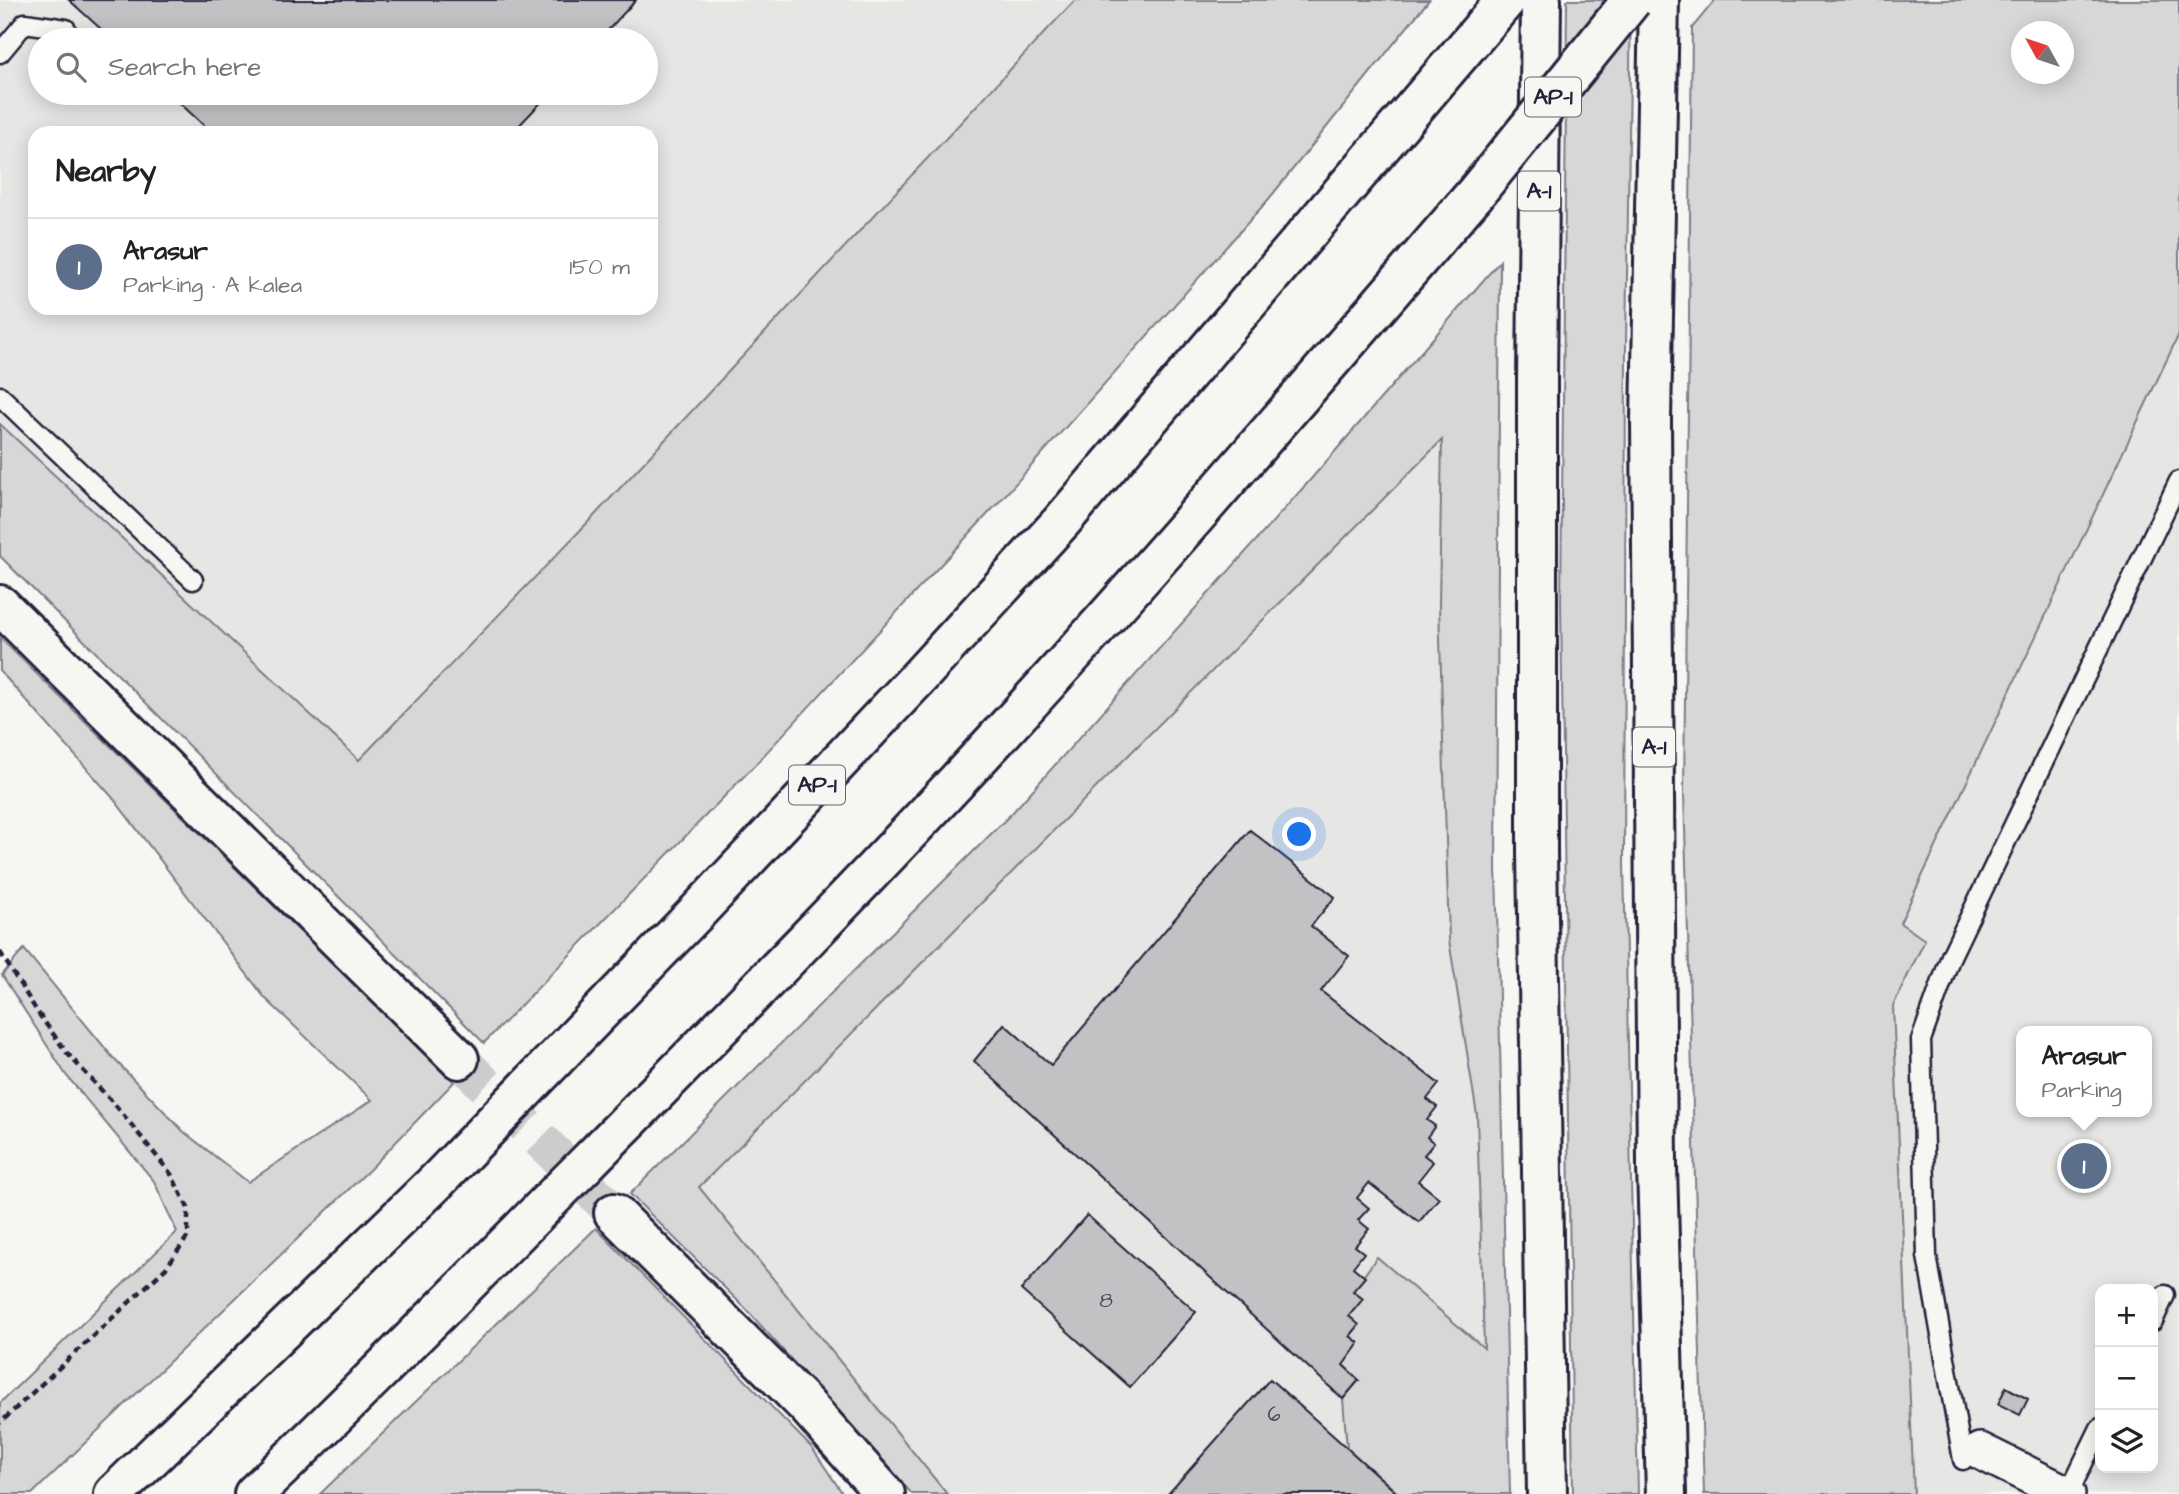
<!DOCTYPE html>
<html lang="en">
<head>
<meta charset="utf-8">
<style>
	:root { --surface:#fff; --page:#f2f2f2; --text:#222; --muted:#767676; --line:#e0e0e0; --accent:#d1495b }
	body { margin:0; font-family:"Architects Daughter",sans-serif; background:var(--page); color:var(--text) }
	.controls { position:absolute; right:21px; bottom:21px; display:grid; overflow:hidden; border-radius:14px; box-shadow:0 4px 18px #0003 }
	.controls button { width:63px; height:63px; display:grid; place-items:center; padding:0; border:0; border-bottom:2px solid var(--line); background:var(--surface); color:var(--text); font:35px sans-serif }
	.compass { position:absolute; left:2011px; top:21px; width:63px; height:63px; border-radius:50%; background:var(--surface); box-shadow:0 4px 18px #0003; rotate:310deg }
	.you { position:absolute; left:1300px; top:835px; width:24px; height:24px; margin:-18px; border:5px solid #fff; border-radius:50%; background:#1a73e8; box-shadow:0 0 0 10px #1a73e833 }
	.badge { display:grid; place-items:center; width:46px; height:46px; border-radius:50%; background:var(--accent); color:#fff; font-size:23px; font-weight:700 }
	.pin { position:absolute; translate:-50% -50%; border:4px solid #fff; box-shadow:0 2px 7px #0006 }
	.popup { position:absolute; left:2016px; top:1026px; width:136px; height:91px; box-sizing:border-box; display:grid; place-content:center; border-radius:14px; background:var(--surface); filter:drop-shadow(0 2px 5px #0005); font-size:23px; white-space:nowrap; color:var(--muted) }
	.popup b { font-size:26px; color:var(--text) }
	.popup::after { content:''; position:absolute; left:50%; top:100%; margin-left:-14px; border:14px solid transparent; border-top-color:var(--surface) }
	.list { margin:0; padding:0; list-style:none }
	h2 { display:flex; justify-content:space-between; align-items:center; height:91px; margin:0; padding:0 28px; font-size:30px }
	h2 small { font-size:23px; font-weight:400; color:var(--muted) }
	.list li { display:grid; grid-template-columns:46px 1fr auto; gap:21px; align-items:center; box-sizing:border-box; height:98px; padding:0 28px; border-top:2px solid var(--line) }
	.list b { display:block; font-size:26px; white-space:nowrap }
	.list p { margin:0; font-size:23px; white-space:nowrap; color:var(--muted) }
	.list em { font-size:23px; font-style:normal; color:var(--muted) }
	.icon { flex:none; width:38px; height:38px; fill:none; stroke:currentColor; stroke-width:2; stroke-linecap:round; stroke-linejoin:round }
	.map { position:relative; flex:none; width:2179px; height:1494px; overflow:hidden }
	.search { position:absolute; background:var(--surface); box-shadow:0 4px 18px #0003; left:28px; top:28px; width:630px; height:77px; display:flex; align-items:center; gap:18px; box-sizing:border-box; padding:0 24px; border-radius:38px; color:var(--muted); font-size:26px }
	.panel { position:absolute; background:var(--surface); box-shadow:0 4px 18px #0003; left:28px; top:126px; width:630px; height:189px; border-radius:21px }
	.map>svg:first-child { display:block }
	.built { fill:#e6e6e4; fill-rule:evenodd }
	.green { fill:#d7d7d7; stroke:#7c7c89; stroke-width:2; fill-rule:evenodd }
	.building { fill:#c2c2c4; stroke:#22223b; stroke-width:2 }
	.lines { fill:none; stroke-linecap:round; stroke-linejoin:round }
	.tertiary-tunnel { stroke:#cccccd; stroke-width:38; stroke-dasharray:38 19; stroke-linecap:butt }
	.service-casing { stroke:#22223b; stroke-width:23 }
	.minor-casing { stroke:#22223b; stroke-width:40 }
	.tertiary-casing { stroke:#22223b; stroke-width:44 }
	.motorway-casing { stroke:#22223b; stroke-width:44 }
	.path { stroke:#22223b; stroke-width:4.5; stroke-dasharray:7 5; stroke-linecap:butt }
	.service { stroke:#f6f6f2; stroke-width:18 }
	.minor { stroke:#f6f6f2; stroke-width:35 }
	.tertiary { stroke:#f6f6f2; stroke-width:38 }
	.motorway { stroke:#f6f6f2; stroke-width:38 }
	.motorway-bridge-casing { stroke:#22223b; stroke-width:44; stroke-linecap:butt }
	.motorway-bridge { stroke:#f6f6f2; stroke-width:38 }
	.labels { text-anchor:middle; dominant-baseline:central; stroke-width:7; stroke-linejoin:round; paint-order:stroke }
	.number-label { font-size:21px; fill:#4a4a5d }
	.shield { fill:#f6f6f2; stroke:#626272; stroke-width:2 }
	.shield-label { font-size:23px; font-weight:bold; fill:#22223b }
</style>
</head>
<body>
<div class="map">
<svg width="2179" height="1494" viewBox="0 0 2179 1494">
	<rect width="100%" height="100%" fill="#f6f6f2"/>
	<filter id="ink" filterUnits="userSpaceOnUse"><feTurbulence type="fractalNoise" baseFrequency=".0143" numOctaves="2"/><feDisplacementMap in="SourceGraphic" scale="14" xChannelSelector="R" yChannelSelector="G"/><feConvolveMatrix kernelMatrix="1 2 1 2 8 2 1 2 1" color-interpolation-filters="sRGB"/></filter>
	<g filter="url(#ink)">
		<g class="built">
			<path d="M0,0h1075l-482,517 -234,244 -359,-337zM40,40h606v53h-606zM35,133h616v175h-616z"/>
			<path d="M2179,334v1160h-265l-21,-488 32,-66 -26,-17zM2021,1031h126v81h-126zM2100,1289h53v179h-53z"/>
			<path d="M1443,439l-4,166 10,335 28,175 7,234 -107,-92 -24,34 6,34v55l-12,68 52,46h-452l-249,-307z"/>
		</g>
		<g class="green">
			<path d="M1075,0h354l-161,200 -269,302 -247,266 -268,275 -484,-487v-132l359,336 234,-243z"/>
			<path d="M1567,0h64l-5,346 -2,518 14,630h-65l-12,-890z"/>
			<path d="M1715,0h464v334l-279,589 25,17 -32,66 21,488h-210l-20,-701 8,-765zM2022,32h42v42h-42z"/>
			<path d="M1500,261l-4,604 14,629h-111l-52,-46 -4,-49 16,-19 -16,-15 16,-22 -9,-7 9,-11 -10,-9 4,-25 24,-34 107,91 -7,-233 -28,-175 -10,-335 3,-165 -743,747 248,307h-35l-166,-185 -116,-115 382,-381 299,-334z"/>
			<path d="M0,638l454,444 -84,87 -338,325h-32v-91l177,-171 -23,-51 -88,-106 -64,-100 22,-26 90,110 70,73 64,50 124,-82 -107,-102 -152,-200 -113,-127z"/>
			<path d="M596,1228l216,220 31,46h-523z"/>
		</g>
		<g class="building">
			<path d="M69,0h567l-37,40h-486z"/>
			<path d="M169,93h381l-38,40h-300z"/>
			<path d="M1250,830l85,67 -24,29 38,30 -28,35 118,93 -12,15 10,8 -10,13 8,6 -8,11 7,6 -10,12 9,7 -15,19 21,17 -20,24 -50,-39 -12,15 12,10 -11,12 11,9 -14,17 9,7 -11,14 12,10 -12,14 10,8 -14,17 10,9 -9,11 9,7 -16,22 16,15 -16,19 -369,-338 30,-37 47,41z"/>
			<path d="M1087,1215l109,97 -66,75 -109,-97z"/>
			<path d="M1270,1379l77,69 51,46h-230z"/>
			<path d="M2006,1387l22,12 -8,16 -22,-11z"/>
		</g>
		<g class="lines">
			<path class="tertiary-tunnel" d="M459,1059l155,154"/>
			<defs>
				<g id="service">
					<path d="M0,53l25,-30 41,6"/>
					<path d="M0,396l193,184"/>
					<path d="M2153,1321l12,-26"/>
					<path d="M1963,1460l-36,-204 -6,-216 30,-84 228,-475"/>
					<path d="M2068,1494l32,-66"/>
				</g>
				<path id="minor" d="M1980,1451l87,43"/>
				<g id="tertiary">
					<path d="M0,605l459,454"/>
					<path d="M614,1213l192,192 79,89"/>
				</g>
				<g id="motorway">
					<path d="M1541,0l-4,381v471l10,642"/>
					<path d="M1659,0l-8,421 6,745 9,328"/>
					<path d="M114,1494l323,-313 264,-273 218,-231 143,-156 444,-521"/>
					<path d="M254,1494c113,-107 221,-219 331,-329 138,-140 277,-280 411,-426 164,-178 321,-362 479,-545"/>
				</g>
			</defs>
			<use href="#service" class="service-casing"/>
			<use href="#minor" class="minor-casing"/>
			<use href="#tertiary" class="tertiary-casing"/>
			<use href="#motorway" class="motorway-casing"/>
			<path class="path" d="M0,952l38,61 29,40 50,54 54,67 17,34v28l-22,32 -166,155"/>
			<use href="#service" class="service"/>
			<use href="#minor" class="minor"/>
			<use href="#tertiary" class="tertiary"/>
			<use href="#motorway" class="motorway"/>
			<defs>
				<path id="motorway-bridge" d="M1475,194l157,-194"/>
			</defs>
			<use href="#motorway-bridge" class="motorway-bridge-casing"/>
			<use href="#motorway-bridge" class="motorway-bridge"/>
		</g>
	</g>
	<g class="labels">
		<g class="number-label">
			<text x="1106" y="1300">8</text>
			<text x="1274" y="1414">6</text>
		</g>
		<g class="shield">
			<rect x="1525" y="77.5" width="56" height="39" rx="5"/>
			<rect x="1518" y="171.5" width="42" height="39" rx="5"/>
			<rect x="1633" y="727.5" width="42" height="39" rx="5"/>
			<rect x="789" y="765.5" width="56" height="39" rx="5"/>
		</g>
		<g class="shield-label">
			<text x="1553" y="97">AP-1</text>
			<text x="1539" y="191">A-1</text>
			<text x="1654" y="747">A-1</text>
			<text x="817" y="785">AP-1</text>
		</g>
	</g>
</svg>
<div class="controls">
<button>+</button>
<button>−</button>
<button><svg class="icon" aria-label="layers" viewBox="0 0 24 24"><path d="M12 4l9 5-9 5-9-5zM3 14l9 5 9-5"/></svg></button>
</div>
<svg class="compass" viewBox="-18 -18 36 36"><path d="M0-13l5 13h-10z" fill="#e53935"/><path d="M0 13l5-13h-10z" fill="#767676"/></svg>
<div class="you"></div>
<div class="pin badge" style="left:2084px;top:1166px;background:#5c6f8a">1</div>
<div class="popup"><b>Arasur</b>Parking</div>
<div class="search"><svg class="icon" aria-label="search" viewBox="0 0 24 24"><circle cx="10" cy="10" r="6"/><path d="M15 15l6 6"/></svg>Search here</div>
<section class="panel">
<h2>Nearby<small></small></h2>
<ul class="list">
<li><span class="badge" style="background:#5c6f8a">1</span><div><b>Arasur</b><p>Parking · A kalea</p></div><em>150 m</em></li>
</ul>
</section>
</div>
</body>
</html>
